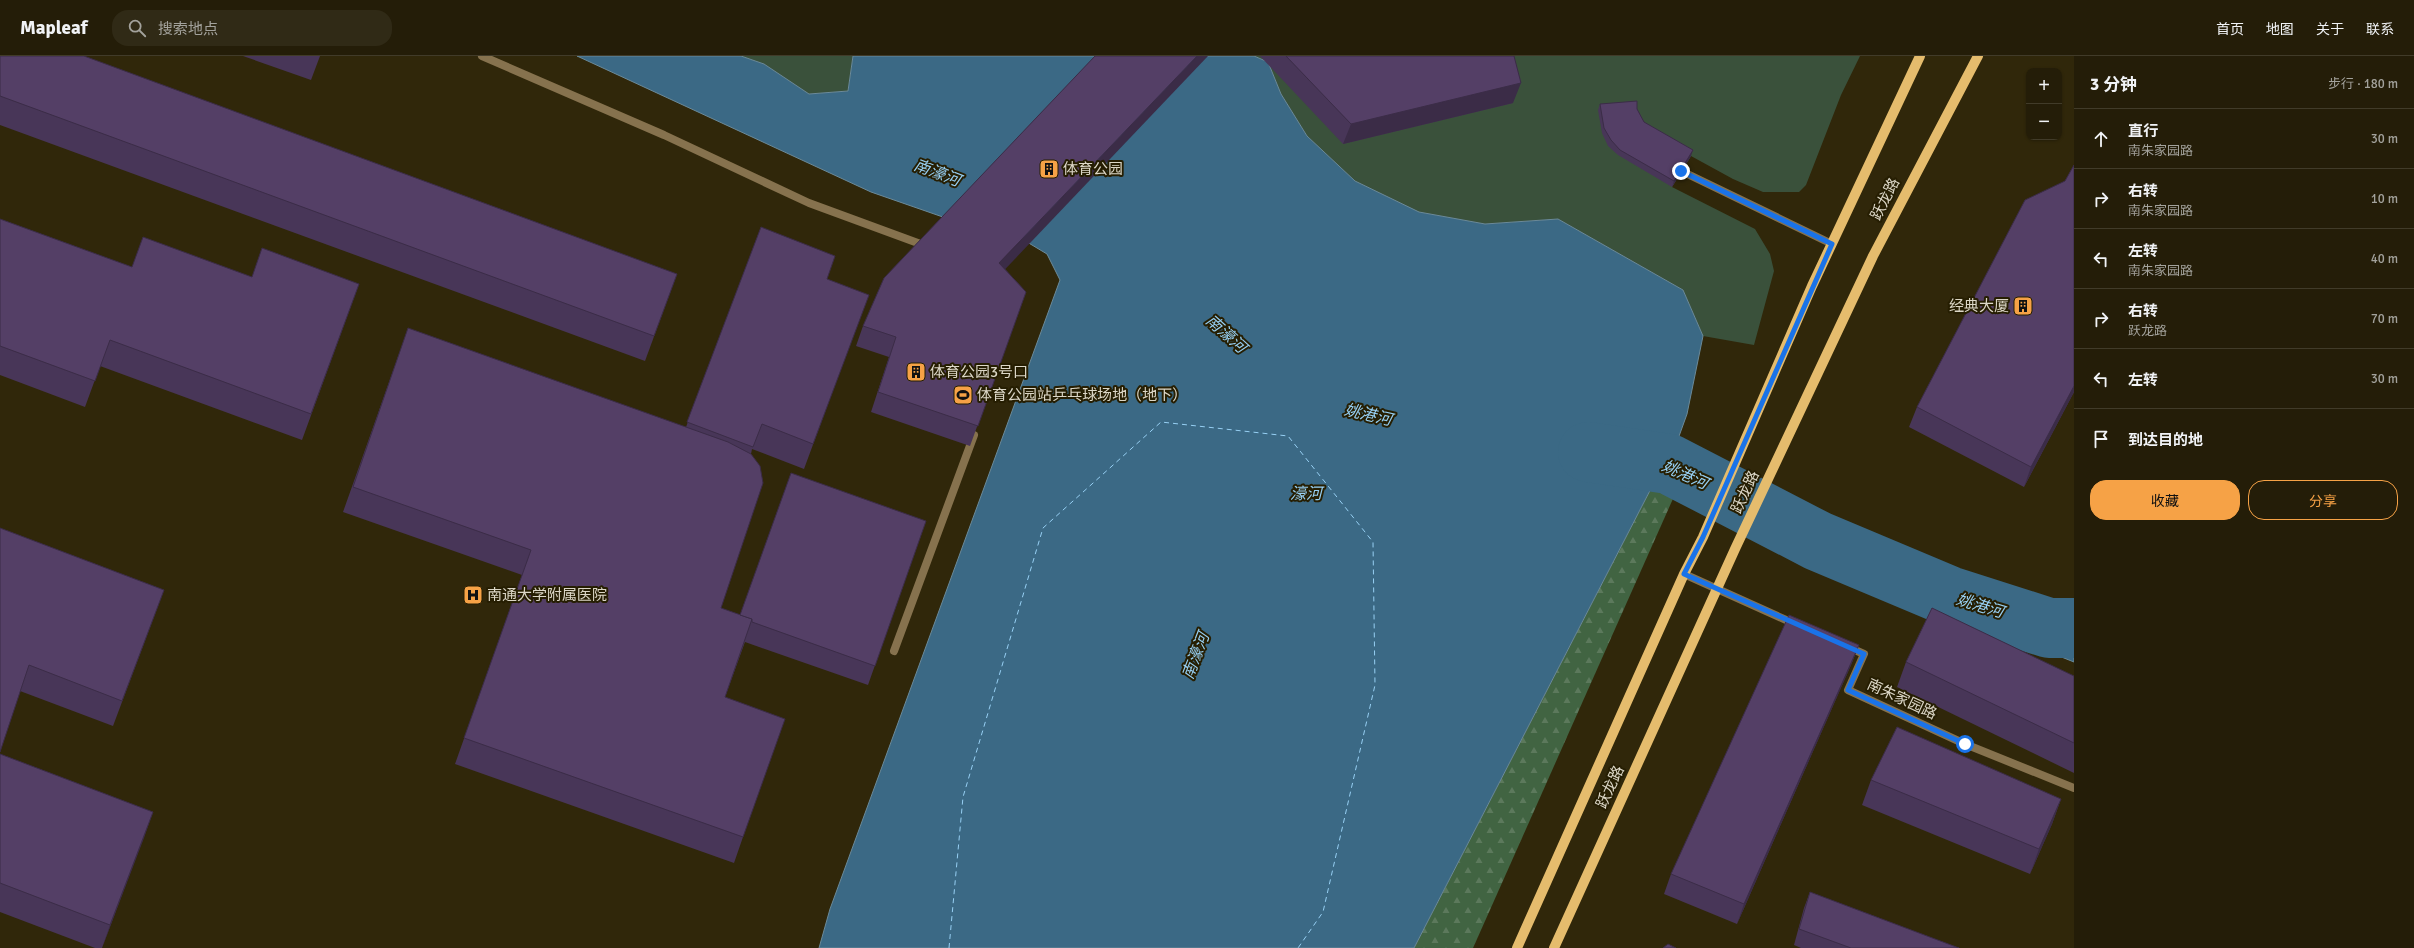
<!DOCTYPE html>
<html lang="zh">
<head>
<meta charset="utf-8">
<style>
	:root { --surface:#241d08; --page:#302a16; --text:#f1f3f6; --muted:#a3a29c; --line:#413b29; --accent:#f6a246 }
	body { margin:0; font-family:Signika,"Noto Sans SC",sans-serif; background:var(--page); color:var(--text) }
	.controls { position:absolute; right:12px; top:12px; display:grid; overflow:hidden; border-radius:8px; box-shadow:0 1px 3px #0004 }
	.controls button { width:36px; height:36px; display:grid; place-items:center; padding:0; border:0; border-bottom:1px solid var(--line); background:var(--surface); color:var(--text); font:20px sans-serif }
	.stop { position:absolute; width:12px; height:12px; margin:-9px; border:3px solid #1a73e8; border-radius:50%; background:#fff }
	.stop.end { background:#1a73e8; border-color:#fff; box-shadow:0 1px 4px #0008 }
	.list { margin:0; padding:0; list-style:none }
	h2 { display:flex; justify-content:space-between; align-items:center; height:52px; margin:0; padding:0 16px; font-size:17px }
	h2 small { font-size:13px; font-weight:400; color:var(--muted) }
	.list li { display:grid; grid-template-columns:26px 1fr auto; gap:12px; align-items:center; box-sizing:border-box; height:60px; padding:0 16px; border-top:1px solid var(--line) }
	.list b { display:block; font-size:15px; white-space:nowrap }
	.list p { margin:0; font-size:13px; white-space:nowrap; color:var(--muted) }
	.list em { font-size:13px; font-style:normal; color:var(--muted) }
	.actions { display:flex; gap:8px; padding:12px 16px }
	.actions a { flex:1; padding:9px 0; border:1px solid var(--accent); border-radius:16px; text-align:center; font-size:14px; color:var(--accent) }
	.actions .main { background:var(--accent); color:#111 }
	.icon { flex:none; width:22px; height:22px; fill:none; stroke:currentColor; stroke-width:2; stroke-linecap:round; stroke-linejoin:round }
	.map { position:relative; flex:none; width:2074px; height:892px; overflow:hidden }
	header { display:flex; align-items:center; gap:24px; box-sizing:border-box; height:56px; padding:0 20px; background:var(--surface); border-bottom:1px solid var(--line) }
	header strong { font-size:19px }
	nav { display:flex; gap:22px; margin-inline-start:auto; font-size:14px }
	.search { width:280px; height:36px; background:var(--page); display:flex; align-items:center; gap:10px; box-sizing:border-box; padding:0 14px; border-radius:16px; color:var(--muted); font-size:15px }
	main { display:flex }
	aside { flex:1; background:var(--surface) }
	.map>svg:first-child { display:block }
	.green { fill:#3a513b }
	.forest { fill:url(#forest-firs) }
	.water { fill:#3b6985; stroke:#6b8a99 }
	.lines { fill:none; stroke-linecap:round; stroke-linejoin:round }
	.river { stroke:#3b6985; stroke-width:60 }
	.ferry { stroke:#97d0f4; stroke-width:1; stroke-dasharray:5 4; stroke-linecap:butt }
	.service { stroke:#86724e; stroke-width:8 }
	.minor { stroke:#86724e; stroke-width:8 }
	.primary { stroke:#e5bc6d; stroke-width:10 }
	.wall { fill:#483658 }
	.shaded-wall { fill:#3b2c47 }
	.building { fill:#543f66; stroke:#3b2c47 }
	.route { stroke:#1a73e8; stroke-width:5 }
	.labels { text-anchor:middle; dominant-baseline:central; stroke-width:4; stroke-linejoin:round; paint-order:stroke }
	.poi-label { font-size:15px; fill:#dcd7c7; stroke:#261e02; text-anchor:start }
	.street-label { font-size:15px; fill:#dcd7c7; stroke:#261e02 }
	.water-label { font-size:16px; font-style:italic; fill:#97d0f4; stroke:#261e02 }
</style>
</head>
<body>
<header>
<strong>Mapleaf</strong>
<div class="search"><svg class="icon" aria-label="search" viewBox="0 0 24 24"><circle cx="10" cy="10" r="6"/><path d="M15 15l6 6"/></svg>搜索地点</div>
<nav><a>首页</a><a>地图</a><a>关于</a><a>联系</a></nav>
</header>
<main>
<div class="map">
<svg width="2074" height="892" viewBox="0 0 2074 892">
	<defs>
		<pattern id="forest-firs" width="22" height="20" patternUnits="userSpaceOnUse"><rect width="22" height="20" fill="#416442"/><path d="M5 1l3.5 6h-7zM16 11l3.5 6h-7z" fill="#5c795c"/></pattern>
	</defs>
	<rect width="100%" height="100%" fill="#30270a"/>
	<g class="green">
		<path d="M741,0h112l-5,35 -39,3 -45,-30z"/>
		<path d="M1254,0h606l-19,39 -35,90 -7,7h-36l-30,-13 -42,-23 -19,31 83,42 15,25 4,17 -20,74 -51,-9 -20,-46 -125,-71 -73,5 -67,-12 -63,-31 -48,-45 -26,-42 -13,-32z"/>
	</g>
	<path class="forest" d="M1658,419l22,8 -207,465h-59z"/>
	<g class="water">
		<path d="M577,0h164l23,8 45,30 39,-3 5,-35h401l14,6 13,32 26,42 48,45 64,31 66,12 73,-5 125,71 20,46 -16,78 -18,50 -11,11 -244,473h-595l11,-39 230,-629 -13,-26 -25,-15 -59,-15 -92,-32z"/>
		<path d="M1781,495l282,50h11v61l-176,-70z"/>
	</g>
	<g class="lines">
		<path class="river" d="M1588,396l81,12 149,77 131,55 100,32h25"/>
		<path class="ferry" d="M949,892l14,-151 80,-269 118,-106 127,14 85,106 2,143 -52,227 -25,36"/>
		<g class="service">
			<path d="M482,0l182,79 145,68 117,43"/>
			<path d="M1673,111l159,77"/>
			<path d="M894,595l80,-216"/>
		</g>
		<g class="minor">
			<path d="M1684,518l111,50"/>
			<path d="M1846,590l18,8 -16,36 117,54 109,44"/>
		</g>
		<g class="primary">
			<path d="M1517,892l167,-374 19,-37 109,-251 108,-230"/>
			<path d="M1554,892l181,-399 138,-293 105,-200"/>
		</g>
	</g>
	<g class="wall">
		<path d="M0,0l677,218 -32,87 -645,-236z"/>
		<path d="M243,0h77l-9,24z"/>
		<path d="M1260,0h254l-1,47 -170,41z"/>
		<path d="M1600,48l37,5 7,13 47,34 -19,31 -54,-32 -10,-9 -6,-13 -4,-23z"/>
		<path d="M2074,109v227l-50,95 -115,-60 8,-20 148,-226z"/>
		<path d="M0,163l132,48 120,10 107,7 -57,156 -202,-74 -15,41 -85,-32z"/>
		<path d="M761,171l66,52 32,41 -55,149 -52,-20 -1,5 -30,154 19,7 186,-94 -58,164 -123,-43 -20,55 18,140 -9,26 -279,-99 67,-189 -179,-63 56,-158 287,73z"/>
		<path d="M1005,213l21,23 -56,154 -99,-34 18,-55 -33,-11 7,-20z"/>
		<path d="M0,472l164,62 -51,136 -93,-35z"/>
		<path d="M1859,589l-8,20 -114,259 -73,-30 7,-20z"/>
		<path d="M1906,606l168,14v97l-177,-86z"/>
		<path d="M0,698l153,58 -51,136h-7l-95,-36z"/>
		<path d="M1871,724l190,19 -9,25 -22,50 -168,-69z"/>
		<path d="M1810,836l149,56h-158l-7,-3 10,-37z"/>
	</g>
	<g class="shaded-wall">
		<path d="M1197,0h11l-216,227 7,-20z"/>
		<path d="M1521,27l-8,20 -170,41 8,-20z"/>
		<path d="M1693,94l-2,6 -19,31 2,-6z"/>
		<path d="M2074,330v6l-50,95 7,-20z"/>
		<path d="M1859,589l-8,20 -114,259 7,-20z"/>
		<path d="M2061,743l-9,25 -22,50 9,-25z"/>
		<path d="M153,756l-9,26 -42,110 8,-23z"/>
	</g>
	<g class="building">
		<path d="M0,0h84l593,218 -23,62 -654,-240z"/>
		<path d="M1095,0h102l-198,207 27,29 -48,134 -100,-34 18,-55 -33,-11 21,-48z"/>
		<path d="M1286,0h228l7,27 -170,41z"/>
		<path d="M1637,45v8l7,13 49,28 -19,31 -54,-31 -9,-10 -7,-12 -4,-24z"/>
		<path d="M2074,109v221l-43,81 -114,-60 108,-207 40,-19z"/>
		<path d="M0,163l132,48 11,-30 109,40 10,-29 97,36 -48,130 -201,-74 -15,41 -95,-35z"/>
		<path d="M761,171l74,29 -8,23 42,16 -56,149 -51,-20 -9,23 -66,-25z"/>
		<path d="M408,272l320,114 23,12 9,12 3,17 -42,125 31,11 -27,78 60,22 -42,118 -279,-99 67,-188 -178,-63z"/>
		<path d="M791,417l135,48 -51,145 -123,-44v-3l-12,-4z"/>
		<path d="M0,472l164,62 -42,111 -93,-36 -29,87z"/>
		<path d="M1932,552l142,68v67l-168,-81z"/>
		<path d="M1789,559l70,30 -115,259 -73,-30z"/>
		<path d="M1897,671l164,72 -22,50 -168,-69z"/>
		<path d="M0,698l153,58 -43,113 -110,-42z"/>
		<path d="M1810,836l149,56h-108l-52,-19z"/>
		<path d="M1668,888l8,4h-13z"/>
	</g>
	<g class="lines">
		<path class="route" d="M1681,115l151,73 -129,293 -19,37 180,80 -16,36 117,54"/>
	</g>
	<defs>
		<symbol id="building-square" viewBox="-11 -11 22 22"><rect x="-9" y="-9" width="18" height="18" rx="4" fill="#f6a246" stroke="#261e02"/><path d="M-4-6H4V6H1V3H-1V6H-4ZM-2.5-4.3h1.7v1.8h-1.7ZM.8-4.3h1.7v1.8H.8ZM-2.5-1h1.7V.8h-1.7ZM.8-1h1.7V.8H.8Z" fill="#111"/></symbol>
		<symbol id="stadium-square" viewBox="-11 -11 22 22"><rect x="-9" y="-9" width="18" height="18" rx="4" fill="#f6a246" stroke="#261e02"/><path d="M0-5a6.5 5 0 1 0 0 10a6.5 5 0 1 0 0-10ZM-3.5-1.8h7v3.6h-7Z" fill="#111"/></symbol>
		<symbol id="hospital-square" viewBox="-11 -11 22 22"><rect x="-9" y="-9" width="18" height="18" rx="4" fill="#f6a246" stroke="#261e02"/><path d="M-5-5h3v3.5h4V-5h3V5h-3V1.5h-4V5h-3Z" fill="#111"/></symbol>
	</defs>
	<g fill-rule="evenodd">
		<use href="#building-square" x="1038" y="102" width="22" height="22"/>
		<use href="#building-square" x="2012" y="239" width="22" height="22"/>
		<use href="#building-square" x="905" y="305" width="22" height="22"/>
		<use href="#stadium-square" x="952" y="328" width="22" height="22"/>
		<use href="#hospital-square" x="462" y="528" width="22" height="22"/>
	</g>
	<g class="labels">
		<g class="poi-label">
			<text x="1063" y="113">体育公园</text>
			<text x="2009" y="250" text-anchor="end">经典大厦</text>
			<text x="930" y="316">体育公园3号口</text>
			<text x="977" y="339">体育公园站乒乓球场地（地下）</text>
			<text x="487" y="539">南通大学附属医院</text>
		</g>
		<g class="street-label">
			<text transform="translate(1885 143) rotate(-63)">跃龙路</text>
			<text transform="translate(1745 436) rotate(-65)">跃龙路</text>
			<text transform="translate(1902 643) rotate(25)">南朱家园路</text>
			<text transform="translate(1610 731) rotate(-65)">跃龙路</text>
		</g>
		<g class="water-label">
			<text transform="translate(937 117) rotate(21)">南濠河</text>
			<text transform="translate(1226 278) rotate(42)">南濠河</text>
			<text transform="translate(1368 359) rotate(13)">姚港河</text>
			<text transform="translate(1685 419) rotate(24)">姚港河</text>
			<text x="1306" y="438">濠河</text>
			<text transform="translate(1980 550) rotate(17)">姚港河</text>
			<text transform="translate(1196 600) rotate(-69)">南濠河</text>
		</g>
	</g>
</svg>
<div class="controls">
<button>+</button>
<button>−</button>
</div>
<div class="stop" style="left:1965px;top:688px"></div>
<div class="stop end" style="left:1681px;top:115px"></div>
</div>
<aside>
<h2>3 分钟<small>步行 · 180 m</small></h2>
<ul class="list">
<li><svg class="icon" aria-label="ahead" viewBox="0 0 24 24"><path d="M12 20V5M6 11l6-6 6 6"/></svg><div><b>直行</b><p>南朱家园路</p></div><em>30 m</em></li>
<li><svg class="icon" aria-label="right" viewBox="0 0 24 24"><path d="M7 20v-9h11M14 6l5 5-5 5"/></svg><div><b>右转</b><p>南朱家园路</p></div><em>10 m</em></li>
<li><svg class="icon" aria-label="left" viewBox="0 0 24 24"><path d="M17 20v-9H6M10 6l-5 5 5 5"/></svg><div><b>左转</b><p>南朱家园路</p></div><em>40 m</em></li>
<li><svg class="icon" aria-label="right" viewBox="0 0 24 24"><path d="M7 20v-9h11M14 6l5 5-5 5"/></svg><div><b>右转</b><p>跃龙路</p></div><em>70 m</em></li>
<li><svg class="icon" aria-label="left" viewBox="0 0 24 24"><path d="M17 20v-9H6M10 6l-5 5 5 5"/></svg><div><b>左转</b></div><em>30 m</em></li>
<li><svg class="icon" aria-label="arrive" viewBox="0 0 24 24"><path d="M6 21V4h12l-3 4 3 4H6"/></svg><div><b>到达目的地</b></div></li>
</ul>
<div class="actions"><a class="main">收藏</a><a>分享</a></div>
</aside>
</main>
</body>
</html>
